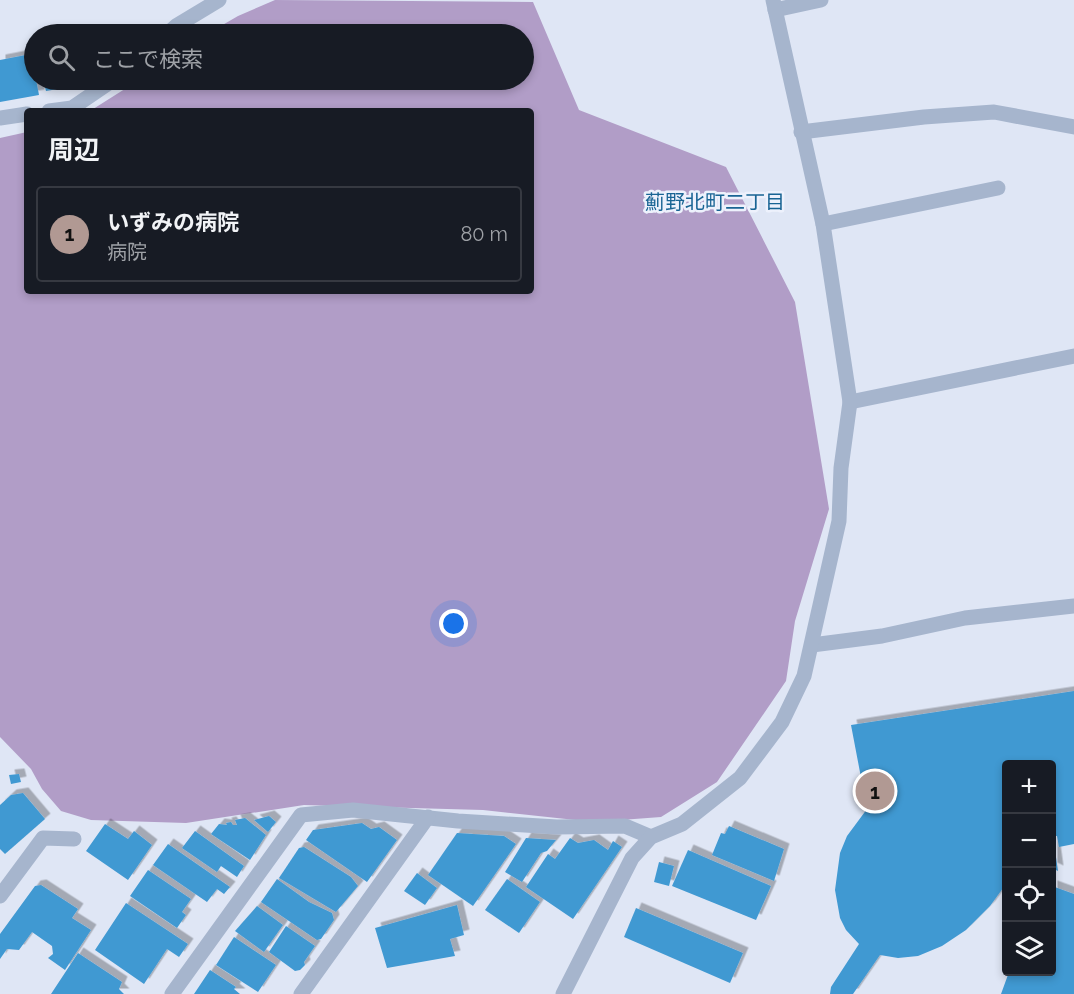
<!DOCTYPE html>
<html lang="ja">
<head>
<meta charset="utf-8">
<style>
	:root { --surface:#171b24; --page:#242831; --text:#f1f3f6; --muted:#9ea1a6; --line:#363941; --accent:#b19993 }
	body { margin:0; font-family:Raleway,"Noto Sans JP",sans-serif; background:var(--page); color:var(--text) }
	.controls { position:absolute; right:18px; bottom:18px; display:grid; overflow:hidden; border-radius:6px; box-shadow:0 3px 9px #0003 }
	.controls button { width:54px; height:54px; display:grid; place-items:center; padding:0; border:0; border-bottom:2px solid var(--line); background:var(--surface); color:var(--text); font:30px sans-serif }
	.you { position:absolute; left:454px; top:624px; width:21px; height:21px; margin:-15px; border:4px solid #fff; border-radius:50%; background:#1a73e8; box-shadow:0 0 0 9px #1a73e833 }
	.badge { display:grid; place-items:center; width:39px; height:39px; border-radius:50%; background:var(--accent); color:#111; font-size:20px; font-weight:700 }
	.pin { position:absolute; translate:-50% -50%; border:3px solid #fff; box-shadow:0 2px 6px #0006 }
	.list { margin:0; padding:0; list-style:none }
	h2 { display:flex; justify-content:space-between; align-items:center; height:78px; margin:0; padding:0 24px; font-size:26px }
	h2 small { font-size:20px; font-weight:400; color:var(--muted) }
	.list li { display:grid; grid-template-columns:39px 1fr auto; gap:18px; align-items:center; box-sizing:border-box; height:96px; margin:0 12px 12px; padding:0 12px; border:2px solid var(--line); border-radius:6px }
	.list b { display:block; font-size:22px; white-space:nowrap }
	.list p { margin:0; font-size:20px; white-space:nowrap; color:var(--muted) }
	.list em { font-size:20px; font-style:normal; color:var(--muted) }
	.icon { flex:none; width:33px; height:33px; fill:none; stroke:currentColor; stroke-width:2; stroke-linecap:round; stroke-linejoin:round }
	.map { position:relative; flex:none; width:1074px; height:994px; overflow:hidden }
	.search { position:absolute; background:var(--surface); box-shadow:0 3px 9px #0003; left:24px; top:24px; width:510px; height:66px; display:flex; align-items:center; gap:15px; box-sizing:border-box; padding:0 21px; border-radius:33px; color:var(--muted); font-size:22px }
	.panel { position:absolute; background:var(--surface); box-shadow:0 3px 9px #0003; left:24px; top:108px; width:510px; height:186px; border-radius:6px }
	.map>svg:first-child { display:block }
	.green { fill:#b19dc7 }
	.building { fill:#4199d2; filter:url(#shadow) }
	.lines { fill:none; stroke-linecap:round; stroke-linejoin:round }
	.minor { stroke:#a6b5cd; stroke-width:15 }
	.labels { text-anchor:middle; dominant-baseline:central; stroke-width:5; stroke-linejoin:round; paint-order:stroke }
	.neighbourhood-label { font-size:20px; fill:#196494; stroke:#edf1fc }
</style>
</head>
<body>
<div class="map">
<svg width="1074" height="994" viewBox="0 0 1074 994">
	<defs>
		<filter id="shadow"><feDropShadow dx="5.5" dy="-5.5" stdDeviation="0" flood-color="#0004"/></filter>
	</defs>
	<rect width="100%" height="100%" fill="#dfe6f5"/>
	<path class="green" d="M275,0l258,2 46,108 147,57 69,135 34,207 -34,112 -9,60 -69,101 -56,35 -67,5 -111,-12 -179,-5 -118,18 -95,-3 -30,-9 -19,-22 -11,-20 -31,-32v-599l27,-6v159h504v-180h-441l49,-31h385v-46h-317l31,-18z"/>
	<g class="building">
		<path d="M31,54l8,41 -39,7v-42z"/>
		<path d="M43,80h13l2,9 -12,2z"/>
		<path d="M1074,691v153l-15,3 -2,-11h-4l5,35 -6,-3v-104h-46v120l-16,22 -24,24 -24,16 -24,10 -20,2 -18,-3 -27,39h-23l1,-7 28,-43 -13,-14 -6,-12 -5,-28 5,-37 7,-17 20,-27 -16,-84z"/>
		<path d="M19,774l2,8 -10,2 -2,-9z"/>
		<path d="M23,793l22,26 -40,35 -5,-5v-44l11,-10z"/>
		<path d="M269,816l7,6 -8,10 -14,-12z"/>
		<path d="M245,818l21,17 -16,25 -39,-26 8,-10 8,1 -1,-2 5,-1 2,3h4l-2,-5z"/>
		<path d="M362,823l9,6 8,-2 18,13 -30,42 -61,-42 7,-10z"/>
		<path d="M105,824l23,15 6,-8 18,14 -24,35 -42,-29z"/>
		<path d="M729,826l55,23 -10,32 -62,-26 9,-22 4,1z"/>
		<path d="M195,831l49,35 -7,11 -16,-11 -4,6 -35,-24z"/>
		<path d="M457,833l47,3 12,8 -43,62 -45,-31z"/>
		<path d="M526,838l30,2 -9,11 -6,2 -19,29 -17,-10z"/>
		<path d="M570,838l8,5 16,-3 14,10 5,-9 9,6 -49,72 -47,-32 22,-33 7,5z"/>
		<path d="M168,844l62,43 -6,7 -7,-5 -10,13 -54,-37z"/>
		<path d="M304,847l47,30 7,9 -22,26 -57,-34 20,-30z"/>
		<path d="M688,850l83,36 -15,34 -84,-34z"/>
		<path d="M659,862l15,4 -5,20 -15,-4z"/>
		<path d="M148,870l43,29 -9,13 4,3 -9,13 -47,-32z"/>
		<path d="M417,873l20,15 -12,17 -21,-14z"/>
		<path d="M277,879l32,23 23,11 2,7 -13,19 -4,1 -56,-38z"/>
		<path d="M507,879l33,23 -21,31 -34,-23z"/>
		<path d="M41,885l37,24 -6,9 19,12 -26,40 -17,-12 5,-4 -1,-8 -20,-14 -13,18 -12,-1 -7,10v-25l35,-48z"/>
		<path d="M1052,886l22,8v100h-73l8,-22h43z"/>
		<path d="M126,903l62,41 -9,13 -12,-8 -23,35 -49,-34z"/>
		<path d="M457,905l7,30 -14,4 5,17 -68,12 -12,-40z"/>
		<path d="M257,906l26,19 -19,27 -29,-21z"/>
		<path d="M636,908l107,45 -13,30 -106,-46z"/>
		<path d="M286,926l29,20 -11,16 1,3 -5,5 -5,1 -26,-19z"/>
		<path d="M234,937l42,28 -18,27 -42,-27z"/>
		<path d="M78,953l44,29 -3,7 5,5h-73z"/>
		<path d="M210,970l26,17 -2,2 6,5h-46z"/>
	</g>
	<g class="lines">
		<g class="minor">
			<path d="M775,10l46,-10"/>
			<path d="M167,34l9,-8 43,-26"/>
			<path d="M49,111l23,-3 41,-28"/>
			<path d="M0,118l27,-4"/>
			<path d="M801,132l123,-15 70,-5 80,15"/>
			<path d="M823,224l175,-36"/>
			<path d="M850,402l224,-46"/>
			<path d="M812,645l70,-9 83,-18 109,-12"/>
			<path d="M0,896l43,-58 31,1"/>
			<path d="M172,994l129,-179 52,-5 105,11 99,6 68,-1 26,11"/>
			<path d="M301,994l127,-177"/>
			<path d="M563,994l69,-136 19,-21 31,-13 58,-46 42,-56 22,-46 35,-155 2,-53 9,-66 -27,-178 -50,-224"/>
		</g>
	</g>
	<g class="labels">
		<g class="neighbourhood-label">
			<text x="715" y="202">薊野北町二丁目</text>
		</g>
	</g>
</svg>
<div class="controls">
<button>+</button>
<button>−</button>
<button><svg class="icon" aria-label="locate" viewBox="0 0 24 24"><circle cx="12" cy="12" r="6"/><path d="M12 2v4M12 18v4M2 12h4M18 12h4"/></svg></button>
<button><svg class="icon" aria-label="layers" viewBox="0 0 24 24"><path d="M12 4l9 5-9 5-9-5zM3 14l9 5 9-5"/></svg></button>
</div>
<div class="you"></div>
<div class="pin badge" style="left:875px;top:791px">1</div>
<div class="search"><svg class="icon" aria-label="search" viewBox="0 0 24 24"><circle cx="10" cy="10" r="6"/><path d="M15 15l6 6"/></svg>ここで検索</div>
<section class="panel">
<h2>周辺<small></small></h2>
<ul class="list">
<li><span class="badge">1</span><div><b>いずみの病院</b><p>病院</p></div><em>80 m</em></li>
</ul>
</section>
</div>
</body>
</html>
